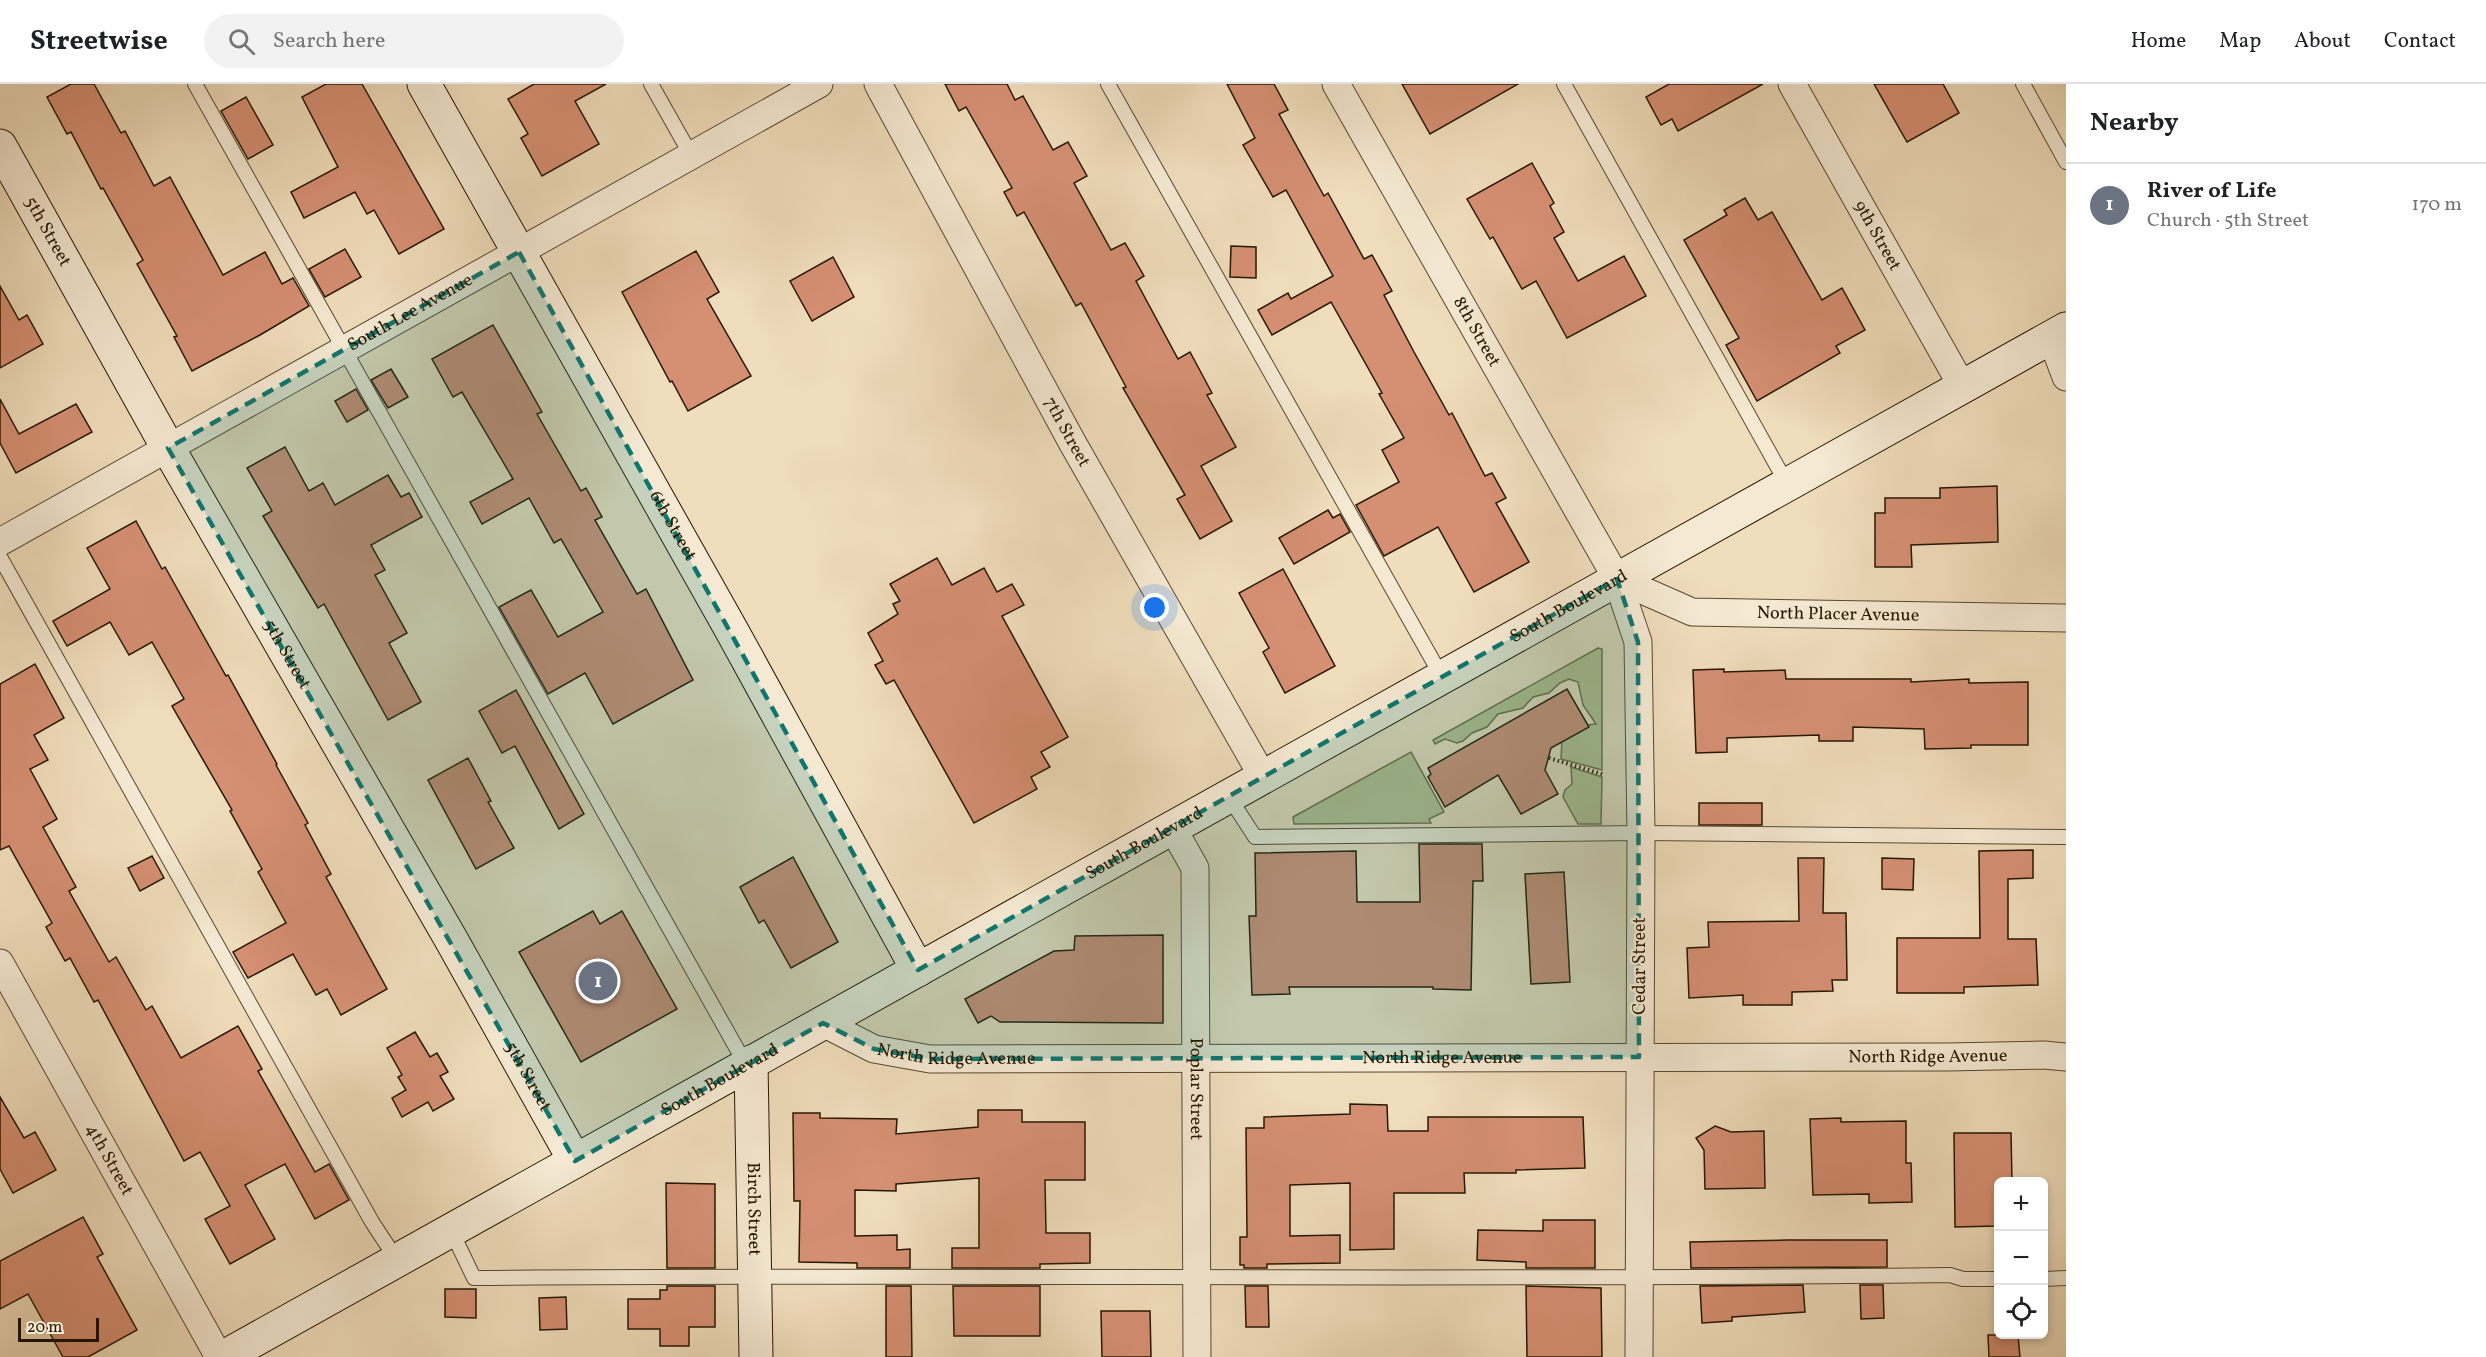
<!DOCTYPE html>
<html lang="en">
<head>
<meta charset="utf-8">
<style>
	:root { --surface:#fff; --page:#f2f2f2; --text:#202124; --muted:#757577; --line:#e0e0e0; --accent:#8f2418 }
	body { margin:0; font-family:Vollkorn,serif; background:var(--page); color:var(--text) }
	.controls { position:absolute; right:18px; bottom:18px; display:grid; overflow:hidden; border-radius:9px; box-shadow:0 3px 9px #0003 }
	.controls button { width:54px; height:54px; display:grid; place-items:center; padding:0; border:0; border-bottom:2px solid var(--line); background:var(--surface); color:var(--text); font:30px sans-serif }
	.scale { position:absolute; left:18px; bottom:15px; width:81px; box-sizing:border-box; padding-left:6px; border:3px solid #261701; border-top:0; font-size:16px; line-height:21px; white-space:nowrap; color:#261701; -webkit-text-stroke:4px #f5e9d3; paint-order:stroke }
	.you { position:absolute; left:1155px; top:524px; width:21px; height:21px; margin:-15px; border:4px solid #fff; border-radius:50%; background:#1a73e8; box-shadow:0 0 0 9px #1a73e833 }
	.badge { display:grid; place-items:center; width:39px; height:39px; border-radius:50%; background:var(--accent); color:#fff; font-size:20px; font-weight:700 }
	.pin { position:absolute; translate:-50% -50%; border:3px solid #fff; box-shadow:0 2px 6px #0006 }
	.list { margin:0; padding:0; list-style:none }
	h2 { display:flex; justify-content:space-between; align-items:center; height:78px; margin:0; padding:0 24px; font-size:26px }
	h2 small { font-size:20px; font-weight:400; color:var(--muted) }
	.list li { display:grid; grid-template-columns:39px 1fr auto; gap:18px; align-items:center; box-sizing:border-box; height:84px; padding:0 24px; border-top:2px solid var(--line) }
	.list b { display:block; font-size:22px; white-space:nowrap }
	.list p { margin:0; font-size:20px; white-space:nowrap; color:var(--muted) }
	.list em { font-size:20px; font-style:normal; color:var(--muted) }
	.icon { flex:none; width:33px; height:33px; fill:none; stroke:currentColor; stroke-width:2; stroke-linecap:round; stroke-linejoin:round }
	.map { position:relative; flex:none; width:2066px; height:1273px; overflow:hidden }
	header { display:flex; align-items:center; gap:36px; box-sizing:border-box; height:84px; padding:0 30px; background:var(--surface); border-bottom:2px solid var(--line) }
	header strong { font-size:28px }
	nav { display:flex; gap:33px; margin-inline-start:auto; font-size:21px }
	.search { width:420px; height:54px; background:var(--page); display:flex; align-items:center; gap:15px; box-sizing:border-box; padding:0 21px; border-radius:33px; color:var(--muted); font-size:22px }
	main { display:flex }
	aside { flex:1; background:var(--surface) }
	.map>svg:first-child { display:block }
	.green { fill:#bcc08f; stroke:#716c48; stroke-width:1.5 }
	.building { fill:#d58f73; stroke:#261701; stroke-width:1.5 }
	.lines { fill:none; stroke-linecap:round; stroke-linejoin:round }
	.lane-casing { stroke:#584830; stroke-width:16 }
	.street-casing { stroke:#584830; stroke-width:29 }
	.secondary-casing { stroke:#261701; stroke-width:35 }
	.path { stroke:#261701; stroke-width:4; stroke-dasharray:1.5 3; stroke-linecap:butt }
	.lane { stroke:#f5e9d3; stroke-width:14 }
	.street { stroke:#f5e9d3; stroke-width:27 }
	.secondary { stroke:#f5e9d3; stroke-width:33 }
	.marked { fill:#0f766e; fill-opacity:0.2; stroke:#0f766e; stroke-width:4.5; stroke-dasharray:12 8; stroke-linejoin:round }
	.labels { text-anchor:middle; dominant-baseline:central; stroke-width:4.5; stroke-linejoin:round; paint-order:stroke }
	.street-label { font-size:18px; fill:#261701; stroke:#f5e9d3 }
</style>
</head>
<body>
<header>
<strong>Streetwise</strong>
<div class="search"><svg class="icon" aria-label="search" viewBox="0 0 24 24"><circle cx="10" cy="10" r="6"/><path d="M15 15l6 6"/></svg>Search here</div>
<nav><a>Home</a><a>Map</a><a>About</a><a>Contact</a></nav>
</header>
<main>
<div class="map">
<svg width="2066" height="1273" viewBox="0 0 2066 1273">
	<rect width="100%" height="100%" fill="#f0ddbc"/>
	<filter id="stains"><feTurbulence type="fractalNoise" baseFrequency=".00333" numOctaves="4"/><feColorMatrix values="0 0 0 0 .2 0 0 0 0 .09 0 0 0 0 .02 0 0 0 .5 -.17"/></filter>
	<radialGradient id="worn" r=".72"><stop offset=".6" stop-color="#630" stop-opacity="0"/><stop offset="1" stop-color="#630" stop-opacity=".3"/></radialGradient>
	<g class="green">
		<path d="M1598,564l4,1v121l-41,-11 1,-19 26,-13v-2l8,-1 -13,-19 -5,-23 -9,-3 -9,4 -11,10 -16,4 -10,11 -25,6 -11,13 -15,6 -9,8 -6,2 -12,-4 -10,5 -2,-4z"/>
		<path d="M1411,668l33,60 -15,7 2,4 -137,1 -1,-7z"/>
		<path d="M1571,683l31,10 -1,47h-23l-15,-27 2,-7 7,-6z"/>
	</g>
	<g class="building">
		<path d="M71,0h23l27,49 4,-2 29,55 16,-9 53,98 42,-23 17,32 11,-6 16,28 -49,29 -68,36 -18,-34 3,-1 -40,-72 6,-4 -40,-72 -2,1 -30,-57 -4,2 -20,-37z"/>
		<path d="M326,0h36l82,145 -45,25 -25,-44 -7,4 -12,-22 -51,26 -13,-26 47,-25 -36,-70z"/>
		<path d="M534,0h72l-31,17 24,43 -57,32 -21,-38 7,-4 -20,-35z"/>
		<path d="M945,0h62l8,16 8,-4 30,54 15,-8 19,34 -13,7 37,67 14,-7 19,33 -8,5 42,78 12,-7 22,41 -5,2 29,52 -35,19 31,55 -32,18 -23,-40 8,-4 -62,-107 3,-1 -45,-84 -5,3 -52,-94 -7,4 -13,-24 8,-4 -46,-81 -7,4z"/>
		<path d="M1227,0h47l14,26 -9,4 45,82 4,-3 36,66 8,-4 20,36 -8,4 30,57 35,63 3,-2 33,63 7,-3 14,25 -10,5 33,59 -55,30 -36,-65 -54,29 -28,-51 43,-23 -17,-32 22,-12 -25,-44 3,-1 -51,-91 -59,33 -14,-25 30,-17 3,6 42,-23 -47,-86 -13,7 -30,-52 12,-7z"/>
		<path d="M1402,0h116l-88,50z"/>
		<path d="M1669,0h94l-85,47 -6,-12 -11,6 -15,-28z"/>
		<path d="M1874,0h69l16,29 -52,29z"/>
		<path d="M246,13l27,48 -25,14 -27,-48z"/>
		<path d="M1532,79l22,40 -4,3 14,26 -10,6 24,43 46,-25 22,40 -79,42 -31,-57 -14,8 -29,-52 -3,2 -23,-40z"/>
		<path d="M1745,114l13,22 14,-8 50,88 20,-12 23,42 -29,16 4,7 -83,48 -31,-56 13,-7 -55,-98 43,-25 -3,-5z"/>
		<path d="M1231,162l25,1v31l-26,-1z"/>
		<path d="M345,165l16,28 -36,20 -16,-28z"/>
		<path d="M696,167l23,41 -12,7 44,77 -63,35 -16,-30 -2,1 -48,-90z"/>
		<path d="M833,173l21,40 -42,24 -22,-40z"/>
		<path d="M0,202l19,34 8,-5 16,29 -43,24z"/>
		<path d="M493,241l49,87 -5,2 44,77 5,-3 16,29 -7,3 42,74 9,-5 47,91 -80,44 -28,-51 -37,21 -49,-87 32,-17 27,47 45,-25 -42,-73 -7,4 -25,-45 -47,26 -12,-22 43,-23 -51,-87 -9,5 -21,-38z"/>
		<path d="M391,285l17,28 -20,11 -17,-28z"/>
		<path d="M356,305l12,21 -21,12 -12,-21z"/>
		<path d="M0,315l19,35 57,-30 16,28 -76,41 -16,-30z"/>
		<path d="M285,363l24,44 14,-8 12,22 53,-30 13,22 8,-4 13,24 -51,28 14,25 -10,5 32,58 -18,10 32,59 -33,18 -64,-116 -6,4 -55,-92 9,-5 -25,-43z"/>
		<path d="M1997,402l1,56 -87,3 1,22h-37v-54h10v-15h55v-10z"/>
		<path d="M1328,426l5,8 7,-4 10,18 -56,32 -15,-26z"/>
		<path d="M136,437l26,48 3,-2 61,109 2,-1 49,89 -1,1 32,58 -3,2 26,49 -5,3 61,112 -46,26 -14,-26 -11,6 -23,-41 -45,24 -15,-26 53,-29 -28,-51 4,-3 -32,-58 2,-1 -60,-104 12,-7 -32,-57 -23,13 -19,-33 -43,24 -14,-25 57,-32 -23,-41z"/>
		<path d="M937,474l15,27 32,-17 13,24 15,-8 12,21 -22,11 66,121 -27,15 9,15 -19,10 6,12 -63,34 -80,-143 -8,4 -11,-19 8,-4 -15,-28 30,-19 -5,-10 7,-3 -10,-17z"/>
		<path d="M1283,485l52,97 -50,27 -22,-41 6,-4 -30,-55z"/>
		<path d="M35,580l29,54 -30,17 14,25 -18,9 27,50 -14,8 33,60 -7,4 40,71 7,-5 30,53 6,-4 29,52 57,-32 24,43 -4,2 57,101 14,-8 20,36 -34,19 -30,-55 -40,21 30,54 -45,25 -25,-45 25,-13 -30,-54 -16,9 -86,-161 -4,2 -24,-44 -5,3 -19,-34 6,-4 -43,-77 -9,4v-166z"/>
		<path d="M1724,585v3l61,-2 1,9h125v3l58,-3v4l59,-1v63h-57v3l-46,1 -1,-20 -71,-2v14h-34v-6l-92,3v14l-31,1 -3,-83z"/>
		<path d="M1567,605l22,38 -38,21 -6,22 13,24 -37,20 -23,-39 -53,32 -17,-30 3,-3 -3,-6z"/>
		<path d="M516,606l68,124 -25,15 -44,-83 -13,7 -23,-42z"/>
		<path d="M468,674l23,43 -3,1 26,46 -38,21 -48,-89z"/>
		<rect x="1699" y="719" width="63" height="22"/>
		<path d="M1419,760h63l1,37h-10l-2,109 -38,-1v-2h-144l1,7 -38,1 -3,-79h7l-1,-63 101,-2 1,51h63z"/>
		<path d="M2033,766v28l-25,1v60h28l2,46 -74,2v6h-67v-55h83l-1,-87z"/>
		<path d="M152,772l12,22 -24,13 -12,-23z"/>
		<path d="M793,773l45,85 -47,26 -27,-48 -5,3 -19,-36z"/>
		<path d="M1798,774h26l-1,55h23l1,67h-15l1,11 -41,1v13h-49v-10l-54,3 -2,-50 22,-1 -1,-25 91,-1z"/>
		<path d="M1882,774l32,1 -1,31 -31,-1z"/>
		<path d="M1564,788l6,110 -39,2 -6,-110z"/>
		<path d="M593,827l7,13 22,-13 55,98 -96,53 -62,-110z"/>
		<path d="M1163,851v88l-163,-1 -9,-6 -13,7 -13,-24 89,-48 20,-1 1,-14z"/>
		<path d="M415,948l15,25 7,-4 11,19 -8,4 14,23 -21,12 -5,-9 -26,15 -10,-19 14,-8 -8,-13 4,-2 -15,-27z"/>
		<path d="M0,1013l24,41 11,-6 21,38 -43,23 -13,-24z"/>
		<path d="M1350,1020l37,1 1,26h40v-14h155l2,51 -69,2v3h-52l1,20h-71v56l-44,1v-67l-60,2v51l50,-1v28l-73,1v4h-23v-3h-4v-28h7l-1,-109h18v-11l86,-3z"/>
		<path d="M978,1026h44v12h63v58h-40l1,53h44v30l-50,1v4h-88v-20h27v-70l-83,6v7l-41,-1v46l42,-1v15l13,-1v19h-53v-5l-58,-1 1,-61h-6l-1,-88h27v5l77,1 -1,15 82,-7z"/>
		<path d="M1841,1034v4l65,-1v42h5l1,39 -43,1v-9l-56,1 -3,-76z"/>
		<path d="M1715,1042l16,6 33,-1 1,57 -60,1 -1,-39 -8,-12z"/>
		<path d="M1954,1049h57l1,49h-14v44l-43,1z"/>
		<path d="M666,1099l49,1v84h-48z"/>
		<path d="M83,1133l20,37 -6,3 40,73 -49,27h-25l-35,-63 -28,15v-48z"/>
		<path d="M1543,1136h52v48h-69v-6l-49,-2 1,-30 65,1z"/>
		<path d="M1787,1156h100v27l-196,1 -1,-26z"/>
		<path d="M1803,1201l2,27 -73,5v4l-30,2 -2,-37z"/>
		<path d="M1860,1201h23l1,33 -23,1z"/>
		<path d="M667,1202h48v41h-26v19h-29v-17h-32v-30h32v-9h7z"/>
		<path d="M886,1202h25l1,71h-26z"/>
		<path d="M953,1202h87v50h-86z"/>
		<path d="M1245,1202h23l1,41h-23z"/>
		<path d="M1526,1202l75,2 1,69h-75z"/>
		<path d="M445,1205h31v29l-31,-1z"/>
		<path d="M566,1213l1,32 -27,1 -1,-32z"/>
		<path d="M1101,1227h49l1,46h-49z"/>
		<path d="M1988,1251h30l2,22h-31z"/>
	</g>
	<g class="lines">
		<defs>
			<g id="lane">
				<path d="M195,0l551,981"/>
				<path d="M651,0l40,71"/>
				<path d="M1108,0l334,593"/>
				<path d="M1564,0l223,400"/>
				<path d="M2023,0l43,78"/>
				<path d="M0,473l372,665 25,38"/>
				<path d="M1229,713l26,40 386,-4 425,4"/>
				<path d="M451,1146l23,48c492,-4 984,3 1476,-3l13,4h35"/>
				<path d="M2044,1195l22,-1"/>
			</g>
			<g id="street">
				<path id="s1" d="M878,0l194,358 191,335"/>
				<path id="s2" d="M1336,0l281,495 21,63 3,191 -2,524"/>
				<path id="s3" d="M1792,0l170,302"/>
				<path d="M2051,253l15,40"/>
				<path id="s4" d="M0,458l819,-458"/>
				<path id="s5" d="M1617,495l75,33 374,6"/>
				<path id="s6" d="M1172,743l23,41 2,489"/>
				<path id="s7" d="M0,879l219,394"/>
				<path id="s8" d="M823,939l51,26 56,10 1018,-2 96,-2 22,2"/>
			</g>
			<g id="secondary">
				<path id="s9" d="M424,0l308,547 186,339"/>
				<path id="s10" d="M0,62l168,302 284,493 123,220"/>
				<path id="s11" d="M751,978l5,295"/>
				<path id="s12" d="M224,1273l1842,-1028"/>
			</g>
		</defs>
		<use href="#lane" class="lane-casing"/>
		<use href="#street" class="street-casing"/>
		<use href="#secondary" class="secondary-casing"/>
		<path class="path" d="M1549,674l56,17"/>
		<use href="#lane" class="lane"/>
		<use href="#street" class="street"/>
		<use href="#secondary" class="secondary"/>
	</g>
	<path class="marked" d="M519,168l399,718 699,-391 21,63 1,415 -709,2 -56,-10 -51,-26 -248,138 -407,-713z"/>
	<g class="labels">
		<g class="street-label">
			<text stroke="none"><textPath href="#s10" startOffset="98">5th Street</textPath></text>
			<text stroke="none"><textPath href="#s3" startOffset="174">9th Street</textPath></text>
			<text stroke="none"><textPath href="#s4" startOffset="470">South Lee Avenue</textPath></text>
			<text stroke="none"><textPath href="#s2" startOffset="285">8th Street</textPath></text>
			<text stroke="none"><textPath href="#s1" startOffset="396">7th Street</textPath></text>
			<text stroke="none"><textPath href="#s9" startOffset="507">6th Street</textPath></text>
			<text stroke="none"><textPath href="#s12" startOffset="1540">South Boulevard</textPath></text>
			<text stroke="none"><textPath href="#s5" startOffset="228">North Placer Avenue</textPath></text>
			<text stroke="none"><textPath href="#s10" startOffset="584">5th Street</textPath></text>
			<text stroke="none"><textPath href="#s12" startOffset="1054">South Boulevard</textPath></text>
			<text transform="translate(1640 882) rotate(-90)">Cedar Street</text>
			<text stroke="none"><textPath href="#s8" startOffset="140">North Ridge Avenue</textPath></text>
			<text stroke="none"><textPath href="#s8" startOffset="1112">North Ridge Avenue</textPath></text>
			<text stroke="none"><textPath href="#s8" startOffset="626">North Ridge Avenue</textPath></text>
			<text stroke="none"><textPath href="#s10" startOffset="1070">5th Street</textPath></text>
			<text stroke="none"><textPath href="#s12" startOffset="568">South Boulevard</textPath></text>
			<text stroke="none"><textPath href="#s6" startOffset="268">Poplar Street</textPath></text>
			<text stroke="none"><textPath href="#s7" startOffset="225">4th Street</textPath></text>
			<text stroke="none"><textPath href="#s11" startOffset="147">Birch Street</textPath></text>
		</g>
	</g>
	<rect width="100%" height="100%" filter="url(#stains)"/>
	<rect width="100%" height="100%" fill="url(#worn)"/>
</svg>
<div class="controls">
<button>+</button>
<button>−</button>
<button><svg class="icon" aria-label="locate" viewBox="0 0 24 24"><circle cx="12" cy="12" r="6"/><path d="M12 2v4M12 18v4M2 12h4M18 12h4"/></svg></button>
</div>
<div class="scale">20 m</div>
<div class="you"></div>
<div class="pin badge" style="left:598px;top:897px;background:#6b7280">1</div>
</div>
<aside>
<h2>Nearby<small></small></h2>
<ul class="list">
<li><span class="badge" style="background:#6b7280">1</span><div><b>River of Life</b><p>Church · 5th Street</p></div><em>170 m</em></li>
</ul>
</aside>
</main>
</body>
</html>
